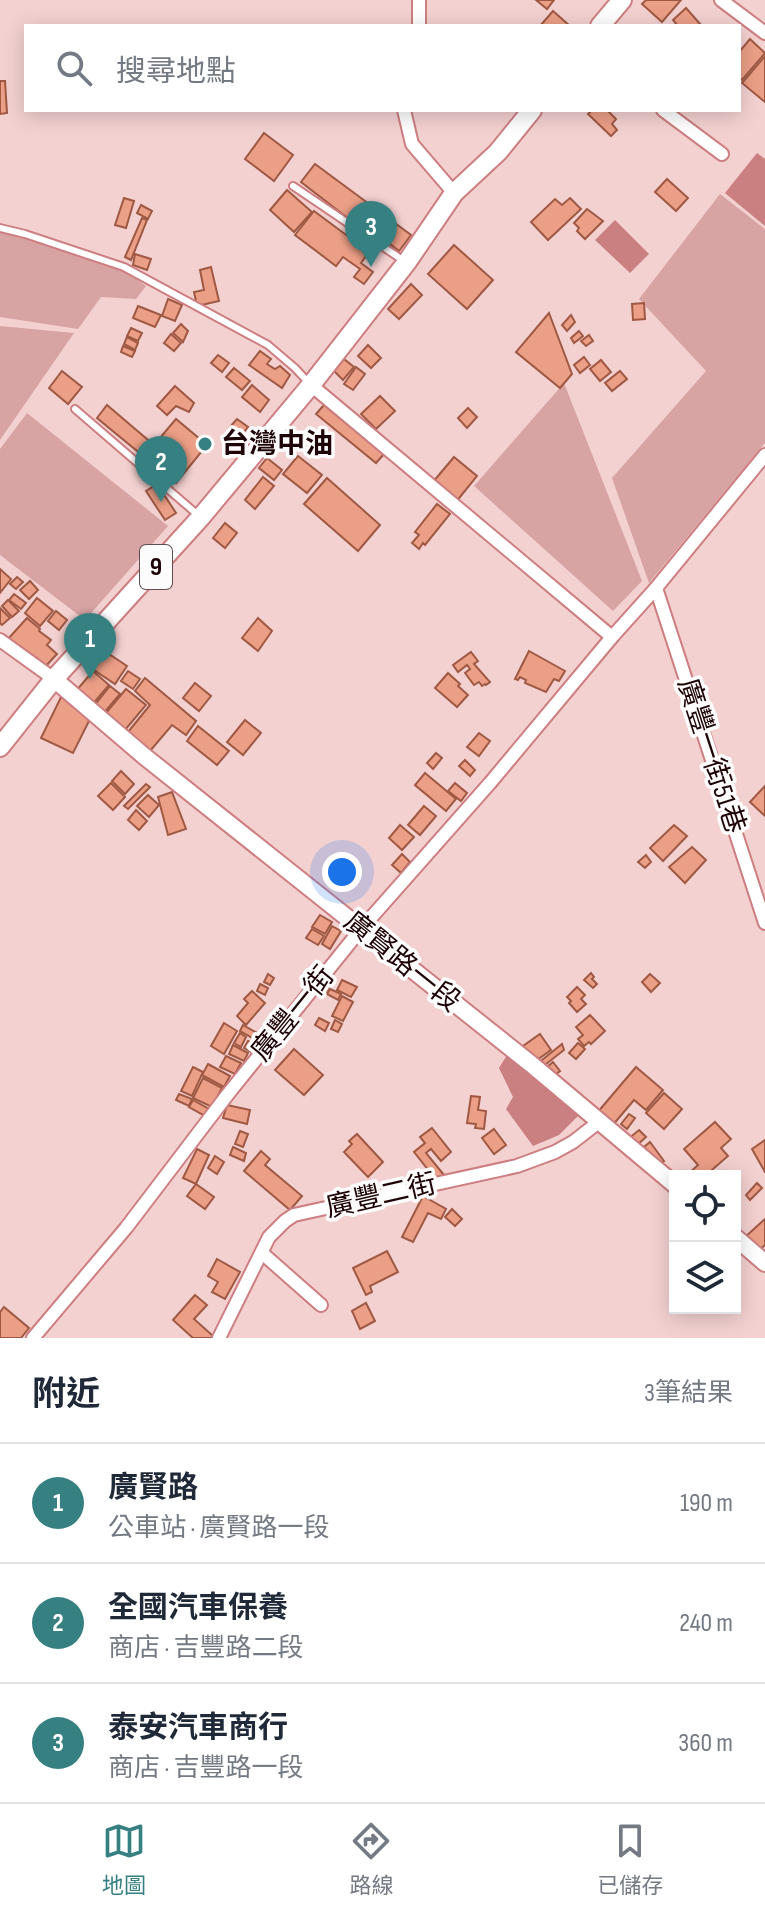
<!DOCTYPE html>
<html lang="zh-TW">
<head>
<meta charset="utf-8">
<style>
	:root { --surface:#fff; --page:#f6f6f7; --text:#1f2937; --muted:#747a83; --line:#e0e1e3; --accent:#378082 }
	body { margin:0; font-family:"Sofia Sans Condensed","Noto Sans TC",sans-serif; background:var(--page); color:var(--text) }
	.controls { position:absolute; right:24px; bottom:24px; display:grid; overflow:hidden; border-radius:0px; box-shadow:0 4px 20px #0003 }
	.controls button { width:72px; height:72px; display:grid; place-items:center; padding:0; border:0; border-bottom:2px solid var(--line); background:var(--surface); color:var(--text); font:40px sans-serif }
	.you { position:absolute; left:342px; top:872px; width:28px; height:28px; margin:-20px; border:6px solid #fff; border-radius:50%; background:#1a73e8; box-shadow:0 0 0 12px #1a73e833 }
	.badge { display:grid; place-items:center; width:52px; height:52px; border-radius:50%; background:var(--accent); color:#fff; font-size:26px; font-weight:700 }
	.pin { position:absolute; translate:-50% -66px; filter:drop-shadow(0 2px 4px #0008) }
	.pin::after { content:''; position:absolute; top:42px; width:28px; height:24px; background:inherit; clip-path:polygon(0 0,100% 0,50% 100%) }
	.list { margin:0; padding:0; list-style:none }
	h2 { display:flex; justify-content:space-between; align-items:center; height:104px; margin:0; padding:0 32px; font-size:34px }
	h2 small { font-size:26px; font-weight:400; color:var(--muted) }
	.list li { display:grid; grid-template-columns:52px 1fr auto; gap:24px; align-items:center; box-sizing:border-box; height:120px; padding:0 32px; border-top:2px solid var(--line) }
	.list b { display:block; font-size:30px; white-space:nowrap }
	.list p { margin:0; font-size:26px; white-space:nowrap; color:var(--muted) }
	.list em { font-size:26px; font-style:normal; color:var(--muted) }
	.icon { flex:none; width:44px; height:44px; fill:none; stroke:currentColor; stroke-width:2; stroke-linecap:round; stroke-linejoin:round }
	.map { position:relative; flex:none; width:765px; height:1338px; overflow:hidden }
	.search { position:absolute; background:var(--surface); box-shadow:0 4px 20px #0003; left:24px; right:24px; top:24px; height:88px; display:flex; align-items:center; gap:20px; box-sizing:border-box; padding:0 28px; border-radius:0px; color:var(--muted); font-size:30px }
	.sheet { height:464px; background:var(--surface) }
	nav { display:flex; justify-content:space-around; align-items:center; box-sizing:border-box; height:112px; border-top:2px solid var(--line); background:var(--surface); font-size:22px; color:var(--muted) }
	nav a { display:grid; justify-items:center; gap:4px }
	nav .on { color:var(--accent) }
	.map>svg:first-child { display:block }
	.green { fill:#d8a3a3 }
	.forest { fill:#ca7f81 }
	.building { fill:#ec9f87; stroke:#9f5943; stroke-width:2 }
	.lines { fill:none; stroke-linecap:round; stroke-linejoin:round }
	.lane-casing { stroke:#cd7e81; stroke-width:10 }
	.street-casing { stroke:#cd7e81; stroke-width:16 }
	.secondary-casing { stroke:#cd7e81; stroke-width:20 }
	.primary-casing { stroke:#cd7e81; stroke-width:22 }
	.lane { stroke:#fff; stroke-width:6 }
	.street { stroke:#fff; stroke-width:12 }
	.secondary { stroke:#fff; stroke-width:16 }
	.primary { stroke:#fff; stroke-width:18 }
	.poi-dot { fill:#378082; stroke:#fcfcfc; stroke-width:3 }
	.labels { text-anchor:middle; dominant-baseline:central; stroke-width:7; stroke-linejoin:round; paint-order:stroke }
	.shield { fill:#fcfcfc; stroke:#604e4f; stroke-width:2 }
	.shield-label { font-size:26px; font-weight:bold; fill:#1d0305 }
	.poi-label { font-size:28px; font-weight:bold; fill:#1d0305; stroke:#fcfcfc; text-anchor:start }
	.street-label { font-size:28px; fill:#1d0305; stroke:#fcfcfc }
</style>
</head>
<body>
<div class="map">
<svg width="765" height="1338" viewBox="0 0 765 1338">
	<rect width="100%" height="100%" fill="#f4d1d1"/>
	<g class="green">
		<path d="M720,194l45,35v214l-116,140 -37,-105 94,-107 -67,-72z"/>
		<path d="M0,233l23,5 101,32 22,16 -10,13 -35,-2 -23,32 -78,-12z"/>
		<path d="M0,326l74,7 -74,107z"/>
		<path d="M564,383l78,198 -29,30 -139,-125z"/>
		<path d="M27,413l141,113 -83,94 -85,-65v-106z"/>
	</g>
	<g class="forest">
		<path d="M757,153l8,6v67l-40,-33z"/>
		<path d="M615,220l34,34 -19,19 -35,-33z"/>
		<path d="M507,1055l72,60 -20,20 -26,11 -27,-37 7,-12 -14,-29z"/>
	</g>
	<g class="building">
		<path d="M536,0h18l-7,9z"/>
		<path d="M646,0h35l-19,22 -20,-18z"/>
		<path d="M686,8l15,17 -1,1h-22l-5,-6z"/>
		<path d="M553,11l17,15h-30z"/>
		<path d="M750,39l15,14 -23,27 -3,-3v-25z"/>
		<path d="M765,56v46l-23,-19z"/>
		<path d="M0,81h5l2,32 -7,1z"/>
		<path d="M592,110h15l9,9 -4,5 5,6 -6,6 -23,-22z"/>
		<path d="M264,133l29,22 -19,26 -29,-22z"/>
		<path d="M315,164l96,71 -12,16 -25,-20 -3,5 -70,-54z"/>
		<path d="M667,179l21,19 -12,13 -21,-19z"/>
		<path d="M287,190l25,22 -18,20 -24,-22z"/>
		<path d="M124,198l10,3 -8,27 -11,-3z"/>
		<path d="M570,198l11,11 -33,31 -17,-18 24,-23 7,6z"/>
		<path d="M141,205l11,6 -4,8 -11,-6z"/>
		<path d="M587,209l16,12 -18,18 -8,-8 2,-3 -5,-5z"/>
		<path d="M314,211l55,41 -8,11 12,9 -9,12 -10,-7 6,-8 -17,-12 -7,9 -41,-31z"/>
		<path d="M142,218l5,2 -16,40 -6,-3z"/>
		<path d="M454,245l39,35 -26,29 -39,-35z"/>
		<path d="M135,254l16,5 -4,11 -14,-5z"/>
		<path d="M211,267l8,34 -22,5 -3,-14 10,-2 -4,-20z"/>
		<path d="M411,284l11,11 -23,24 -11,-10z"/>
		<path d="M168,299l14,6 -7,16 -13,-5z"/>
		<path d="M644,303l1,16 -12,1 -1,-16z"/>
		<path d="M138,306l23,9 -6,12 -22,-9z"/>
		<path d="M549,313l23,61 -12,14 -44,-36z"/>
		<path d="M571,315l4,7 -8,9 -5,-6z"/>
		<path d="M181,324l7,7 -5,11 -10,-9z"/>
		<path d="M131,328l11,5 -4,8 -11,-5z"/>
		<path d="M579,331l4,5 -9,7 -3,-5z"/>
		<path d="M171,334l10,9 -7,8 -10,-8z"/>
		<path d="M589,335l4,6 -7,5 -5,-5z"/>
		<path d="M127,337l11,6 -3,7 -11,-6z"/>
		<path d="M368,345l13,13 -10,10 -13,-12z"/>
		<path d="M123,346l12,5 -3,6 -11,-5z"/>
		<path d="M260,351l11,8 -4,5 8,5 5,-3 10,9 -8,13 -33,-23z"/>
		<path d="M218,355l11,8 -7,9 -11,-9z"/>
		<path d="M584,357l6,8 -10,8 -6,-8z"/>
		<path d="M344,359l10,8 -11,13 -9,-9z"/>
		<path d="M601,360l10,12 -11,9 -10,-12z"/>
		<path d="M356,367l9,7 -12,16 -9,-6z"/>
		<path d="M234,368l16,13 -8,9 -16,-13z"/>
		<path d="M62,371l20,16 -14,17 -19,-16z"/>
		<path d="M620,371l7,8 -15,12 -7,-8z"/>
		<path d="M252,385l17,15 -9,12 -18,-15z"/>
		<path d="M175,386l19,17 -5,9 -13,-6 -9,9 -10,-9z"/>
		<path d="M380,396l15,15 -19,18 -15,-15z"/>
		<path d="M107,405l47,40 22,-26 31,26 -31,38 -79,-65z"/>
		<path d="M324,405l60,49 -8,9 -60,-49z"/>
		<path d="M468,408l9,9 -10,11 -9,-10z"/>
		<path d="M237,419l11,8 -8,10 -11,-9z"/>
		<path d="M298,456l24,19 -15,18 -24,-19z"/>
		<path d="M454,457l23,19 -21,26 -23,-20z"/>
		<path d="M267,458l15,12 -8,10 -15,-12z"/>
		<path d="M263,477l11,9 -19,23 -10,-9z"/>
		<path d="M327,478l53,47 -22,26 -54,-47z"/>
		<path d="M157,484l19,29 -11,7 -19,-29z"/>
		<path d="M437,504l13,10 -25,31 -2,-2 -4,6 -7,-6 7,-8 -4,-3z"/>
		<path d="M225,523l12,10 -12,15 -12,-10z"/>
		<path d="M0,569l11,10 -11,14z"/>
		<path d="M17,577l6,5 -7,7 -6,-5z"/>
		<path d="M30,581l8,9 -9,9 -9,-9z"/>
		<path d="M14,594l12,9 -5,6 -12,-9z"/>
		<path d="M37,598l16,13 -13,15 -15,-13z"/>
		<path d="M8,600l11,11 -7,6 -10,-11z"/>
		<path d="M0,608l10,10 -8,7 -2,-2z"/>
		<path d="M56,611l11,9 -8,10 -11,-9z"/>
		<path d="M27,618l13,11 -1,2 12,9 -4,5 10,9 -12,13 -8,-9 -4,3 -25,-22z"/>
		<path d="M258,618l14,13 -14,20 -16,-13z"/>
		<path d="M103,650l24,16 -12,18 -24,-16z"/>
		<path d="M529,651l36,20 -6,10 -5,-2 -8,13 -21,-9 1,-3 -6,-3 -2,3 -3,-1z"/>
		<path d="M471,652l7,9 -4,3 16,18 -4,3 -1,-1 -3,2 -3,-4 -5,3 -9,-12 5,-4 -3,-4 -9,7 -5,-7z"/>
		<path d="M93,671l16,14 -17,20 -16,-14z"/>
		<path d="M128,671l12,8 -7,10 -12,-8z"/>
		<path d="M448,673l12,11 -2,2 10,9 -11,12 -22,-19z"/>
		<path d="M145,678l51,43 -10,14 -14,-10 -22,26 -22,-19 22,-27 -15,-14z"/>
		<path d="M195,683l16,13 -12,15 -16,-13z"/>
		<path d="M110,686l10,8 -16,19 -10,-7z"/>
		<path d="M126,689l20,16 -21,25 -20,-16z"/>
		<path d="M61,697l32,16 -20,40 -32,-15z"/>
		<path d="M245,720l16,13 -18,22 -16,-13z"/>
		<path d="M198,726l31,25 -12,14 -30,-24z"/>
		<path d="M479,733l11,8 -11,15 -12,-9z"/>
		<path d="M436,753l6,5 -9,11 -6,-6z"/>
		<path d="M465,760l10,10 -5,6 -11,-10z"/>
		<path d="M121,771l13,13 -9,10 -13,-13z"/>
		<path d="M425,773l31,26 -10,12 -31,-26z"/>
		<path d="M111,783l14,14 -12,13 -15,-14z"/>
		<path d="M455,783l12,10 -6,8 -13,-10z"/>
		<path d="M146,784l4,3 -22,22 -4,-3z"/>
		<path d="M765,786v30l-15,-14z"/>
		<path d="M172,792l14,37 -18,6 -10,-38z"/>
		<path d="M148,795l11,10 -10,12 -12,-11z"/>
		<path d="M424,806l12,10 -16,19 -12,-10z"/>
		<path d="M136,810l11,11 -8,9 -11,-10z"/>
		<path d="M400,825l14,12 -12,13 -13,-12z"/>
		<path d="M674,825l13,11 -24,25 -13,-13z"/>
		<path d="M692,847l14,13 -21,23 -16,-16z"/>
		<path d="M402,854l8,8 -9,11 -9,-8z"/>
		<path d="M646,855l5,7 -6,6 -7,-6z"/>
		<path d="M320,915l12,7 -7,12 -13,-7z"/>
		<path d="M332,926l9,5 -11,18 -8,-5z"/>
		<path d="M312,929l12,7 -6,9 -12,-7z"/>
		<path d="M591,973l3,4 -2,2 5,5 -4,4 -9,-8z"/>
		<path d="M268,974l6,4 -4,7 -6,-3z"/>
		<path d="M650,974l10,9 -9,9 -9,-10z"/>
		<path d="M342,980l15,7 -6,10 -14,-7z"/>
		<path d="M321,982l8,5 -6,10 -8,-5z"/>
		<path d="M260,984l8,4 -3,7 -8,-4z"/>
		<path d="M577,987l8,8 -4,4 5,5 -9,8 -8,-9 2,-2 -4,-4z"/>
		<path d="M330,989l11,5 -3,6 -11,-6z"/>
		<path d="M252,991l13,12 -19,22 -9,-9 11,-13 -4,-4z"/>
		<path d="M342,996l11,6 -10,19 -11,-5z"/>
		<path d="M590,1015l15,16 -14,13 -2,-2 -5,4 -6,-7 5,-4 -7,-8z"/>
		<path d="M319,1018l10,5 -4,8 -10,-6z"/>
		<path d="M335,1020l7,4 -4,8 -7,-3z"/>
		<path d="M224,1023l13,8 -13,23 -13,-8z"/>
		<path d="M243,1025l23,13 -3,6 -23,-13z"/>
		<path d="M240,1033l6,4 -5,10 -7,-4z"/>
		<path d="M540,1034l11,16 -17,12 -11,-16z"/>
		<path d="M248,1041l14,7 -4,8 -14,-8z"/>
		<path d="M578,1043l7,6 -9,10 -7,-6z"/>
		<path d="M562,1044l2,6 -23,18 -4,-4z"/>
		<path d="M233,1045l15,8 -4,8 -15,-7z"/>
		<path d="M294,1049l29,26 -19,20 -29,-25z"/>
		<path d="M226,1056l15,7 -6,11 -15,-7z"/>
		<path d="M553,1062l7,9 -9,7 -6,-9z"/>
		<path d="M208,1064l22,12 -6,11 -22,-12z"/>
		<path d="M193,1067l10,5 -11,24 -11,-5z"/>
		<path d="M636,1067l27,23 -17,20 -12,-10 -22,26 -15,-13z"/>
		<path d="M203,1078l19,10 -10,19 -19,-9z"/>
		<path d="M664,1093l18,16 -18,20 -18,-16z"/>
		<path d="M179,1094l13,5 -3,7 -13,-6z"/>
		<path d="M471,1096l9,1 -2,13 8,1 -2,18 -9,-1 1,-4 -9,-1z"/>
		<path d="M193,1100l16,9 -4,7 -16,-9z"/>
		<path d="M227,1105l23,5 -3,14 -24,-6z"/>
		<path d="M629,1114l6,4 -8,11 -6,-5z"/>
		<path d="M715,1122l16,17 -10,9 7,8 -23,20h-19l12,-11 -14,-16z"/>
		<path d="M432,1128l19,24 -10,9 -10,-12 -5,4 18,22 -7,6 -23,-29 11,-9 -5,-6z"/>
		<path d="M494,1129l12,16 -12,9 -12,-16z"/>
		<path d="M639,1130l7,7 -11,10 -7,-8z"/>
		<path d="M240,1131l8,3 -5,13 -8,-3z"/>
		<path d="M357,1134l26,28 -15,15 -24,-25 8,-8 -3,-3z"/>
		<path d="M765,1140v32l-13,-23z"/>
		<path d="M650,1142l14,19 -5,4 -15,-18z"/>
		<path d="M233,1147l13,6 -2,8 -14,-6z"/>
		<path d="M197,1149l12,6 -13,29 -13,-6z"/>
		<path d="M261,1151l9,8 -5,6 37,31 -12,14 -46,-39z"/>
		<path d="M215,1156l9,6 -7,12 -9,-6z"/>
		<path d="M757,1183l5,5 -12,12 -4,-5z"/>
		<path d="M196,1184l18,13 -9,12 -18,-13z"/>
		<path d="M423,1196l23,13 -5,10 -13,-6 -15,29 -11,-5z"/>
		<path d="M452,1209l10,10 -7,7 -10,-9z"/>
		<path d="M765,1219v26l-8,7 -12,-15z"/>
		<path d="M387,1251l11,21 -28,14 2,6 -6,3 -13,-27z"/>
		<path d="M217,1259l23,13 -15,27 -13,-7 6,-10 -10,-6z"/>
		<path d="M195,1295l12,10 -13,14 19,17 -2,2h-18l-20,-18z"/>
		<path d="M366,1303l9,18 -15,8 -8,-18z"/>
		<path d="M4,1307l25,21 -8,10h-21v-26z"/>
	</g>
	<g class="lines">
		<defs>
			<g id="lane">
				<path d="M293,186l111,75"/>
				<path d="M0,228l25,6 99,33 144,78 27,23 13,14"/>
				<path d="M75,409l123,106"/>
			</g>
			<g id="street">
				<path d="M419,0v26"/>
				<path d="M721,0l44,33"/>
				<path d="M404,110l8,34 42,49"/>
				<path d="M663,110l59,44"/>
				<path d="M311,385l301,252"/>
				<path d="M656,588l109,335"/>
				<path d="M0,640l54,39"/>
				<path d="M262,1253l59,52"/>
				<path d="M33,1338l93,-110 102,-134 133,-165 129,-146 122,-146 44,-49 109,-133"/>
				<path d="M219,1338l50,-101 16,-16 9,-6 223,-49 38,-14 18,-10 27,-21"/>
			</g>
			<g id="secondary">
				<path d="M54,679l90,77 387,308 144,121"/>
				<path d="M735,1237l30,26"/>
			</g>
			<g id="primary">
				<path d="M600,26l22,-26"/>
				<path d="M0,747l54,-68 147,-162 110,-132 96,-123 47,-69 44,-41 34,-42"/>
			</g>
		</defs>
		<use href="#lane" class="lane-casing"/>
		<use href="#street" class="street-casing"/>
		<use href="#secondary" class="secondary-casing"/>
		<use href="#primary" class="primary-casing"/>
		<use href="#lane" class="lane"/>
		<use href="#street" class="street"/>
		<use href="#secondary" class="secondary"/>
		<use href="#primary" class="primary"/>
	</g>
	<circle class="poi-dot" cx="205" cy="444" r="8"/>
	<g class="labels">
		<rect class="shield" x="140" y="545" width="32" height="44" rx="6"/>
		<g class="shield-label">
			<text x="156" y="567">9</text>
		</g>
		<g class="poi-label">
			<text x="221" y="444">台灣中油</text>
		</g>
		<g class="street-label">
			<text transform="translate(711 756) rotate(72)">廣豐一街51巷</text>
			<text transform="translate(402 962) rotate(39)">廣賢路一段</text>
			<text transform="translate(293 1014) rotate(-51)">廣豐一街</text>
			<text transform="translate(381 1196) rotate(-13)">廣豐二街</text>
		</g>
	</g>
</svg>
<div class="controls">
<button><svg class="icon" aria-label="locate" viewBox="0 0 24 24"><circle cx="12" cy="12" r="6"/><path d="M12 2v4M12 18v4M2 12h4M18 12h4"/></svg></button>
<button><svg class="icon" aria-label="layers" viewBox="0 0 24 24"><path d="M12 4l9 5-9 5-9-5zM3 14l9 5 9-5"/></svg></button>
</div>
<div class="you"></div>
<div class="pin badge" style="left:90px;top:679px">1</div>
<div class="pin badge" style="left:161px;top:502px">2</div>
<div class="pin badge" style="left:371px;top:267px">3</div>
<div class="search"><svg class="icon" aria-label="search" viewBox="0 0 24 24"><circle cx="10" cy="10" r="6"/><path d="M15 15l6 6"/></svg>搜尋地點</div>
</div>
<section class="sheet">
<h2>附近<small>3筆結果</small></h2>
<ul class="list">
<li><span class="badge">1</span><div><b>廣賢路</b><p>公車站 · 廣賢路一段</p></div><em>190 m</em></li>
<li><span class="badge">2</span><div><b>全國汽車保養</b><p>商店 · 吉豐路二段</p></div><em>240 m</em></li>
<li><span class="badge">3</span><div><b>泰安汽車商行</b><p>商店 · 吉豐路一段</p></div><em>360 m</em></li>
</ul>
</section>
<nav>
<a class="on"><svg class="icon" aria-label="map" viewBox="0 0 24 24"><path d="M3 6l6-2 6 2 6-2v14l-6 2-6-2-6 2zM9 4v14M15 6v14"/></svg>地圖</a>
<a><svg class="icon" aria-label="directions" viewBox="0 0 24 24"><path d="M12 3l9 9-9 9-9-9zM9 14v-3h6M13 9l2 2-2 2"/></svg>路線</a>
<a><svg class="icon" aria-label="saved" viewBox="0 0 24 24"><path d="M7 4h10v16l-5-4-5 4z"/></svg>已儲存</a>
</nav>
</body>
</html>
